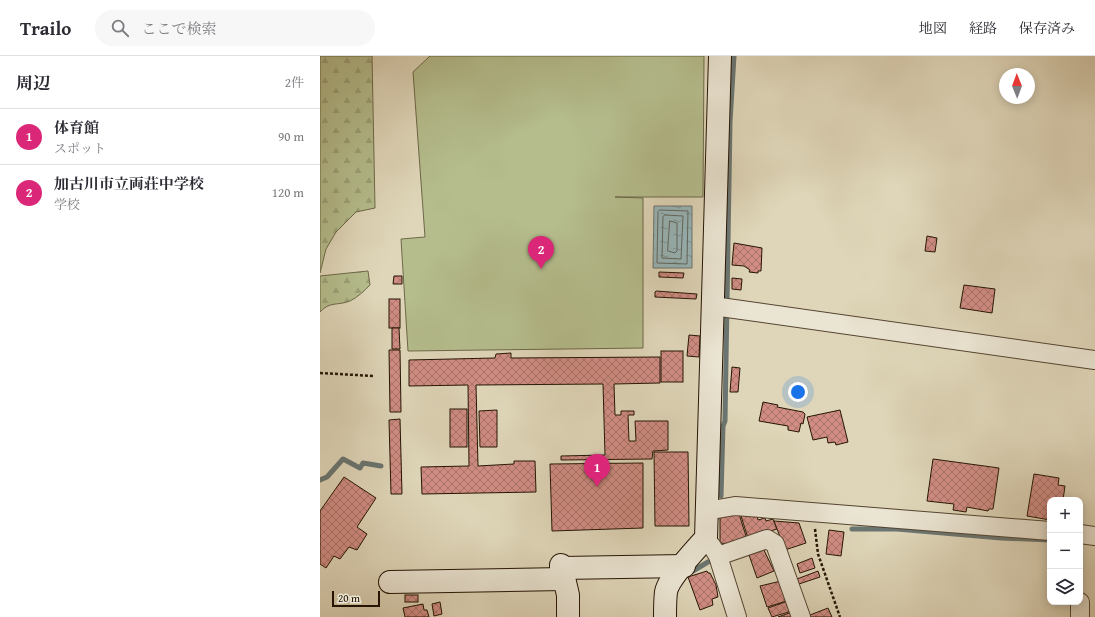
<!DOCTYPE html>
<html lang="ja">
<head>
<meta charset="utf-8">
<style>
	:root { --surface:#fff; --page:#f7f7f7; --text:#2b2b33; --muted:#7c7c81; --line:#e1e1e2; --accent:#db2777 }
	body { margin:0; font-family:"Gentium Book Plus","Noto Serif JP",serif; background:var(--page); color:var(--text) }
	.controls { position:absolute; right:12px; bottom:12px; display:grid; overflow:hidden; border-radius:8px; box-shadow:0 2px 10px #0003 }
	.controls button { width:36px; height:36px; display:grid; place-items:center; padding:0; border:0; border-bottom:1px solid var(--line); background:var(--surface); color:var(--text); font:20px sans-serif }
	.compass { position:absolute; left:679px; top:12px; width:36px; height:36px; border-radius:50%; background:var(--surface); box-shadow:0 2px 10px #0003; rotate:359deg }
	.scale { position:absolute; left:12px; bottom:10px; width:48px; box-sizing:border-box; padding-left:4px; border:2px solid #251404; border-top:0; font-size:11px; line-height:14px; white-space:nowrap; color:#251404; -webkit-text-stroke:3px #eae4d2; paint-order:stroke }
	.you { position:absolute; left:478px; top:336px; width:14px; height:14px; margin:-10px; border:3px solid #fff; border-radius:50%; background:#1a73e8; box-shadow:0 0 0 6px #1a73e833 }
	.badge { display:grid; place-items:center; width:26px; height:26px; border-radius:50%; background:var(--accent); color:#fff; font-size:13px; font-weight:700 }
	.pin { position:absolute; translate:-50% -33px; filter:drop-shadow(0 1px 2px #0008) }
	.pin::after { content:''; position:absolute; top:21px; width:14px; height:12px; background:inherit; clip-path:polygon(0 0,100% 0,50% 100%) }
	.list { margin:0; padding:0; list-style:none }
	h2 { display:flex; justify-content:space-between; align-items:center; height:52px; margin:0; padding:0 16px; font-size:17px }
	h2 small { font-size:13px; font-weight:400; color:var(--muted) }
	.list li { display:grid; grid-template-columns:26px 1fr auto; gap:12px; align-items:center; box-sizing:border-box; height:56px; padding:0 16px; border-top:1px solid var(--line) }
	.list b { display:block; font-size:15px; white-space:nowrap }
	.list p { margin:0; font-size:13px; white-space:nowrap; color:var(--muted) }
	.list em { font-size:13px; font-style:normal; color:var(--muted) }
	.icon { flex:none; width:22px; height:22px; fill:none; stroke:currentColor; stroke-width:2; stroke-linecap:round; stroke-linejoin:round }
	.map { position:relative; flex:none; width:775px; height:561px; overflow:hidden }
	header { display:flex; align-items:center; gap:24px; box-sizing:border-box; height:56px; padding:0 20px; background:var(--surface); border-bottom:1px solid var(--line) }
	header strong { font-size:19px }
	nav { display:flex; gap:22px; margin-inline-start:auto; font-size:14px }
	.search { width:280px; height:36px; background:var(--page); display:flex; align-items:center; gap:10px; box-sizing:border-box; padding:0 14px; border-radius:22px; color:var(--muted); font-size:15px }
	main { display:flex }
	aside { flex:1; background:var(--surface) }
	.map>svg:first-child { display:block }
	.forest { fill:url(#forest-firs); stroke:#6d6848 }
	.green { fill:#b5bd8d; stroke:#6d6848 }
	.water { fill:url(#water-ripples); stroke:#6a7571 }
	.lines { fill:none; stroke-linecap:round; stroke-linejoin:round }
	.shore { stroke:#5e655f; stroke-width:1 }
	.stream { stroke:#6a7571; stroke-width:5 }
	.building { fill:url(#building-cross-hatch); stroke:#251404 }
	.street-casing { stroke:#544431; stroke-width:20 }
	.secondary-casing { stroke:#251404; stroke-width:24 }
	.path { stroke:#251404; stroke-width:2.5; stroke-dasharray:3 2; stroke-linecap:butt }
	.street { stroke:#eae4d2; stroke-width:18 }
	.secondary { stroke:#eae4d2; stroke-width:22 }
</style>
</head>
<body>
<header>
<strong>Trailo</strong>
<div class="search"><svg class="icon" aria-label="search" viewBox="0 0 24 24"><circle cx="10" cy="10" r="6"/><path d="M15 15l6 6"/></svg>ここで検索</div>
<nav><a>地図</a><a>経路</a><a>保存済み</a></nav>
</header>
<main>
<aside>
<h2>周辺<small>2件</small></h2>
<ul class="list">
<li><span class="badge">1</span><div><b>体育館</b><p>スポット</p></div><em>90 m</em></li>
<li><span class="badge">2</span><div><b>加古川市立両荘中学校</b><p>学校</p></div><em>120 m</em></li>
</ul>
</aside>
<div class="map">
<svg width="775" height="561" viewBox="0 0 775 561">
	<defs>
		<pattern id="forest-firs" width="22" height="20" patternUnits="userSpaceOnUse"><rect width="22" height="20" fill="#b5bd8d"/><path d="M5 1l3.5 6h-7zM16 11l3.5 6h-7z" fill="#9ca278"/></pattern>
		<pattern id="water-ripples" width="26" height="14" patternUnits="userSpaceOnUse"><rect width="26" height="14" fill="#98b6ba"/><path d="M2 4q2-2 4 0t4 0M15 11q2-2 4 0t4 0" fill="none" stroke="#7c9395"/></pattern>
		<pattern id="building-cross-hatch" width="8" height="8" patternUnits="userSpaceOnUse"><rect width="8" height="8" fill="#d18d84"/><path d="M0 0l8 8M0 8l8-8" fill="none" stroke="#a9726a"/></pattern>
	</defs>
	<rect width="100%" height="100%" fill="#dfd6b9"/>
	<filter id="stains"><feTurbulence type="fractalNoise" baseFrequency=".005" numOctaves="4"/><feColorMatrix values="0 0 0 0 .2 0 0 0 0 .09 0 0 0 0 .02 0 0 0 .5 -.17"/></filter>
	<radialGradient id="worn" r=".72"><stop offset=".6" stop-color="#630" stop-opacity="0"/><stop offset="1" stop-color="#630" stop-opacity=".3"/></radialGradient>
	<g class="forest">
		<path d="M0,0h52l3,152 -19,4 -20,20 -10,17 -6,24z"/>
		<path d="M48,215l2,14c-6,6 -12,12 -20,16 -13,5 -20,0 -30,11v-36z"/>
	</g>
	<path class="green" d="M110,0h274l-1,141h-88l28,1v150l-235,3 -7,-112 24,-2 -12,-165z"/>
	<path class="water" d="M334,150h38v62h-39z"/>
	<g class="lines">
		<g class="shore">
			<path d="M340,154l28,1 -1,53 -30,-1 1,-51z"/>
			<path d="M345,159l18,1 -2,43 -19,-1 1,-41z"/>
			<path d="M350,165l7,2v28l-2,2 -7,-2z"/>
		</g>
		<g class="stream">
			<path d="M0,424l7,-3 16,-18 17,9 3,-5 18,3"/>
			<path d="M401,440l2,-70 2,-5 5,-299 4,-66"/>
			<path d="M532,473h45l104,9 49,2"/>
			<path d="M368,518l20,-12"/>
		</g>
	</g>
	<g class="building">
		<path d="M607,180l10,2 -2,14 -10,-1z"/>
		<path d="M414,187l28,5 -1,23h-3v2l-9,-1 1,-2 -6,-4 -12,-1z"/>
		<path d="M339,216l25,1 -1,5 -24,-1z"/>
		<path d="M74,220h8v8h-9z"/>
		<path d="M412,222l10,1 -1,11 -9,-1z"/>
		<path d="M644,229l31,4 -3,24 -32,-5z"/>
		<path d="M335,236l1,-1 41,3 -1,5 -41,-2z"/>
		<rect x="69" y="243" width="11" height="29"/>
		<path d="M72,272h7l1,21h-8z"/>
		<path d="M369,279l11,1 -1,21 -12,-1z"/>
		<path d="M69,294h11l1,62h-11z"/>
		<rect x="341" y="295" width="22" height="31"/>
		<path d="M191,297v5l149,-1v26l-46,1 1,31h6v-4h13v4h-6l1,26h7l-1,-20h33v29l-15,1 -1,8 -91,1v-4l44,-1 -2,-71 -127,1 2,81 36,-2v-3h21l1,31 -114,2 -1,-27 48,-1 -1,-81 -59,1v-26l86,-2 1,-4z"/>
		<path d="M412,311l8,1 -2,24h-8z"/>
		<path d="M443,346l15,3 -1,2 26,5 2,2 -2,10 -2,-1 -2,9 -11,-2v-4l-29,-5z"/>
		<rect x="130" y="353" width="17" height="38"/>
		<path d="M177,354v37h-17l-1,-36z"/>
		<path d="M520,354l8,32 -12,3 -1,-3 -7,1 -1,-6 -14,3 -6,-23z"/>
		<path d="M80,363l2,75h-11l-2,-74z"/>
		<path d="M334,396h34l1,74h-34z"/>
		<path d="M613,403l66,9 -6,41h-4l-1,2 -21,-4 -1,5 -13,-2 1,-6 -27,-3z"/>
		<path d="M323,407v65l-91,3 -2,-67z"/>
		<path d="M714,418l25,4 -1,7 7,1 -2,14h-13v20l-23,-4z"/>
		<path d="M24,421l32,21 -19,29 10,7 -10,16 -8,-3 -9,12 -6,-3 -8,12 -6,-4v-53z"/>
		<path d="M418,455l9,28 -17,5 -10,-1v-27z"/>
		<path d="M420,457l12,1 1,3 4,-1 1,4 7,-2 1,3 7,-2 4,10 -29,9z"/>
		<path d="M454,465l25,2 7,20 -21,7z"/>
		<path d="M509,474l15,2 -3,24 -15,-2z"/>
		<path d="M442,490l12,25 -17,7 -9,-26z"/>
		<path d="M492,502l3,10 -15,5 -3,-9z"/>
		<path d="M387,515l1,2h2l6,12 2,12 -6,2 1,6 -13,5 -12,-33z"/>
		<path d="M498,515l2,6 -21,7 -2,-5z"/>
		<path d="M461,525l6,20 -20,6 -7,-21z"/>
		<rect x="85" y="539" width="13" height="7"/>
		<path d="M468,545l4,10 -20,6 -4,-9z"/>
		<path d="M120,546l2,12 -8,2 -2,-12z"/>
		<path d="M103,548l1,6h3l2,7h-24l-2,-9z"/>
		<path d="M508,552l4,9h-22v-2z"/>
		<path d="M472,556l2,5h-16z"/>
	</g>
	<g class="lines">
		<defs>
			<g id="street">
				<path d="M393,250l382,54"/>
				<path d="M386,455l29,-5 315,25"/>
				<path d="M760,478l15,2"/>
				<path d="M391,489l7,11 19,61"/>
				<path d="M398,500l49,-17 8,5 26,73"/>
				<path d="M760,546v15"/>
			</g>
			<g id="secondary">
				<path d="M241,509l7,30v22"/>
				<path d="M241,512l123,-2"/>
				<path d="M70,526l173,-3"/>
				<path d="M345,561c0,-8 0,-17 1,-25 2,-13 30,-43 40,-54l14,-482"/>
			</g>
		</defs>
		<use href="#street" class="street-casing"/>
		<use href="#secondary" class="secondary-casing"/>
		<g class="path">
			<path d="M0,317l54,3"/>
			<path d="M495,473l3,25 22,63"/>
		</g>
		<use href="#street" class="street"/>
		<use href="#secondary" class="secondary"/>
	</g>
	<rect width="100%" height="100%" filter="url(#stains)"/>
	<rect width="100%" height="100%" fill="url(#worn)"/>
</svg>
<div class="controls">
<button>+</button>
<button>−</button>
<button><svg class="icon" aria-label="layers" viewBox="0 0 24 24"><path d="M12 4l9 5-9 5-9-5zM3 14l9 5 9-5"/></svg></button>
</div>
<svg class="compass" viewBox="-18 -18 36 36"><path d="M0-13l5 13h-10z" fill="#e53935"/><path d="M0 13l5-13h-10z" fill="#7c7c81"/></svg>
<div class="scale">20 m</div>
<div class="you"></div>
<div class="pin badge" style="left:277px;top:431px">1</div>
<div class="pin badge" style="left:221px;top:213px">2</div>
</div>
</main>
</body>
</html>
